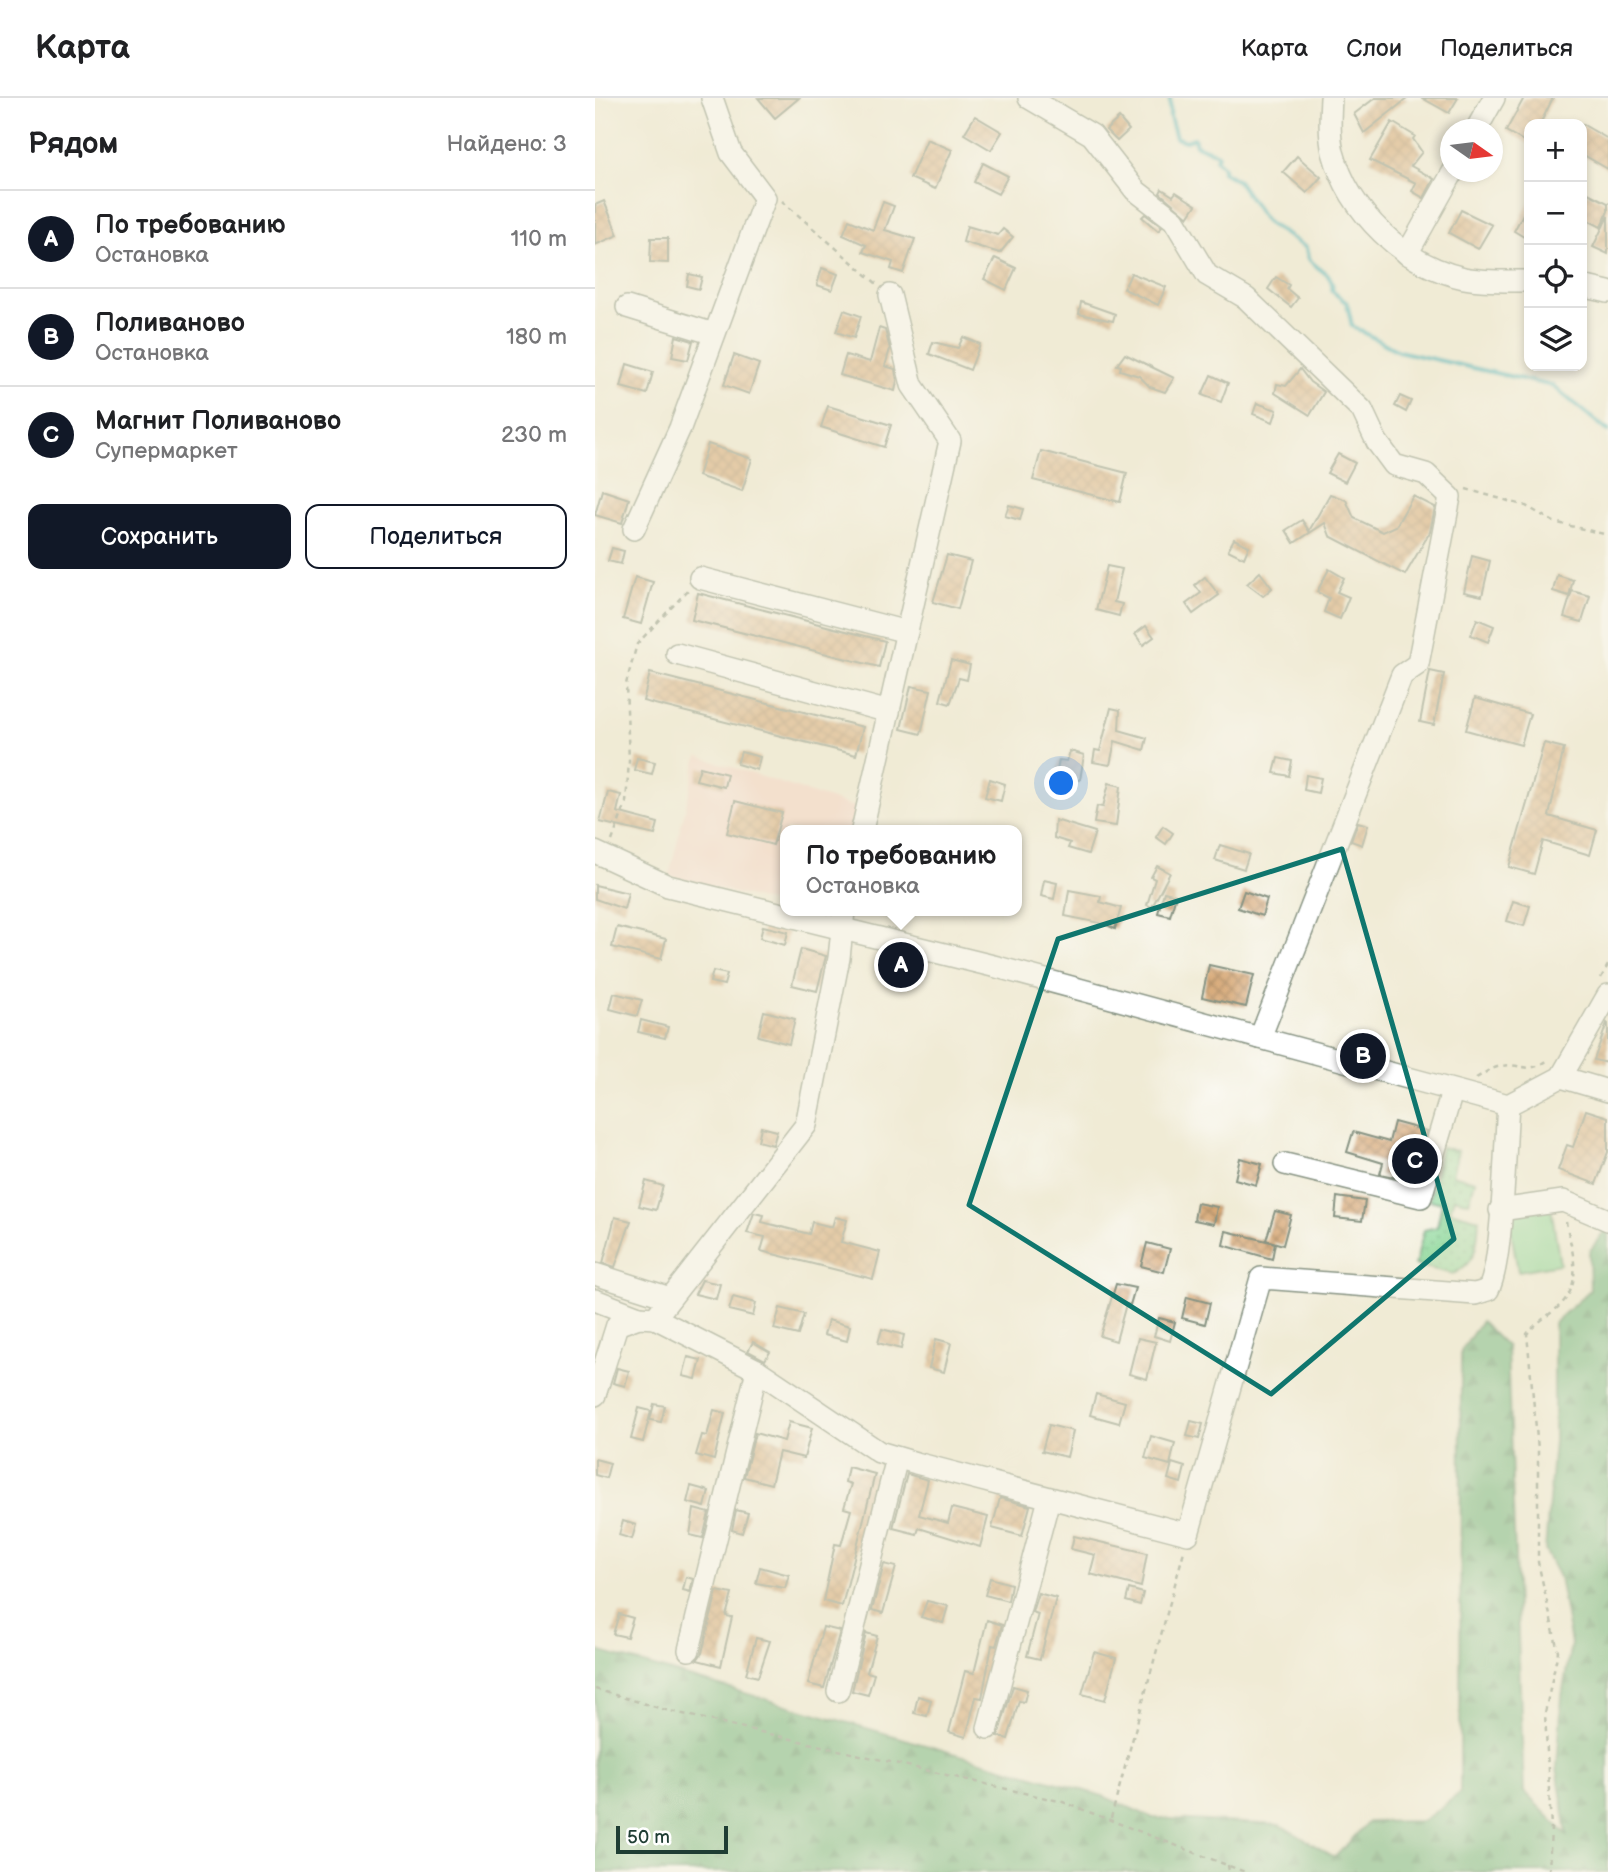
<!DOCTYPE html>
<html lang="ru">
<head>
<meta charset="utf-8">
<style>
	:root { --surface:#fff; --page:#f6f6f6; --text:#202124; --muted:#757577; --line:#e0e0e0; --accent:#111827 }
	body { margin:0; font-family:"Balsamiq Sans",sans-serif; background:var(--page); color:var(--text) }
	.controls { position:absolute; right:21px; top:21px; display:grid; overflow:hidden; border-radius:14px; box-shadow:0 4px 10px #0003 }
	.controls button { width:63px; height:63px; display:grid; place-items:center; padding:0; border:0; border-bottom:2px solid var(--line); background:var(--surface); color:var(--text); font:35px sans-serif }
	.compass { position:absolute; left:845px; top:21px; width:63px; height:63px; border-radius:50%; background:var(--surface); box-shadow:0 4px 10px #0003; rotate:104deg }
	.scale { position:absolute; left:21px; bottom:18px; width:112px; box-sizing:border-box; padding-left:7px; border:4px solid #1f3d34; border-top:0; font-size:19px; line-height:24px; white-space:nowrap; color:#1f3d34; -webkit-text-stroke:5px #fff; paint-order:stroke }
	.you { position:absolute; left:467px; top:686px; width:24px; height:24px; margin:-18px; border:5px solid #fff; border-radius:50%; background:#1a73e8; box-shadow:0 0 0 10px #1a73e833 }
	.badge { display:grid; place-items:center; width:46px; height:46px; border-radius:50%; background:var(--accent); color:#fff; font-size:23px; font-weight:700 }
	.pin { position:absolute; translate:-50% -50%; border:4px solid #fff; box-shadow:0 2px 7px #0006 }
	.popup { position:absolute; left:185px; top:727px; width:242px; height:91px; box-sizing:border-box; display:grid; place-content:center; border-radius:14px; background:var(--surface); filter:drop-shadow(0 2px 5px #0005); font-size:23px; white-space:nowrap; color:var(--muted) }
	.popup b { font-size:26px; color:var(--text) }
	.popup::after { content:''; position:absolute; left:50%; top:100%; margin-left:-14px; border:14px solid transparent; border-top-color:var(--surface) }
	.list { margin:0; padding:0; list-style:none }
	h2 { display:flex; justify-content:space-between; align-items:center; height:91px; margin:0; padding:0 28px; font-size:30px }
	h2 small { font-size:23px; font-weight:400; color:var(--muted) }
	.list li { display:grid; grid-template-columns:46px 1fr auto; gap:21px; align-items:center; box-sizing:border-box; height:98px; padding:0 28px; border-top:2px solid var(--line) }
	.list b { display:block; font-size:26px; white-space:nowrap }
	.list p { margin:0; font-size:23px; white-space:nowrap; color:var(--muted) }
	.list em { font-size:23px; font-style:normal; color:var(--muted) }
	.actions { display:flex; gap:14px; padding:21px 28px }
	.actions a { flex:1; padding:16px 0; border:2px solid var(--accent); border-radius:14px; text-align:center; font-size:24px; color:var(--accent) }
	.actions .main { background:var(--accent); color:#fff }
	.icon { flex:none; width:38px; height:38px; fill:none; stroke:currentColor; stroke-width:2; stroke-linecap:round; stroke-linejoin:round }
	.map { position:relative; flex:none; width:1013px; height:1774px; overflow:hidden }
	header { display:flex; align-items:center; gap:42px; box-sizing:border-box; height:98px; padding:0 35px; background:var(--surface); border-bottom:2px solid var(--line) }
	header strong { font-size:33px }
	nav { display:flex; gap:38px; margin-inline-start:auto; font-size:24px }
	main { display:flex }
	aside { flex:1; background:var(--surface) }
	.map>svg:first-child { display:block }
	.built { fill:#f6d2c4 }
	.green { fill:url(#green-dots); stroke:#548964; stroke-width:2 }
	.forest { fill:url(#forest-firs); stroke:#467a59; stroke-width:2 }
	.pitch { fill:#88d594; stroke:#548964; stroke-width:2 }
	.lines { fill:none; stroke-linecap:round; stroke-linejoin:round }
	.stream { stroke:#3eaeb8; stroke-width:4.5 }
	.building { fill:url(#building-cross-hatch) }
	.minor-casing { stroke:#889484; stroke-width:24 }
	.path { stroke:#889484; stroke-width:2.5; stroke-dasharray:5 5; stroke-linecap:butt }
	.minor { stroke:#fff; stroke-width:21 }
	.marked { fill:none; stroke:#0f766e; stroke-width:5; stroke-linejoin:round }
</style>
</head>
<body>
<header>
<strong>Карта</strong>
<nav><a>Карта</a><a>Слои</a><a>Поделиться</a></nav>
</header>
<main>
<aside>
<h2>Рядом<small>Найдено: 3</small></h2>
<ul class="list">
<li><span class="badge">A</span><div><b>По требованию</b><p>Остановка</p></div><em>110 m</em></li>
<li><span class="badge">B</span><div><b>Поливаново</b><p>Остановка</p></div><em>180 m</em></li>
<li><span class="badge">C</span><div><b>Магнит Поливаново</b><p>Супермаркет</p></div><em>230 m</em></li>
</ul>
<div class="actions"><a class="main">Сохранить</a><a>Поделиться</a></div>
</aside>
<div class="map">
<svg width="1013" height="1774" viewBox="0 0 1013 1774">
	<defs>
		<pattern id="green-dots" width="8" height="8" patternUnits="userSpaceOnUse" patternTransform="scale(1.75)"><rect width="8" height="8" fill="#88d594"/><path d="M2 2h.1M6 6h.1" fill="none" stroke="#6fae7a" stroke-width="1.8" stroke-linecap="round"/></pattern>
		<pattern id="forest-firs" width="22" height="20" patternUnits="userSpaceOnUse" patternTransform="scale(1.75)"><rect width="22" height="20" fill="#6eb67e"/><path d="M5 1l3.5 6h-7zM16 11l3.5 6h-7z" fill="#5a9568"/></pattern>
		<pattern id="building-cross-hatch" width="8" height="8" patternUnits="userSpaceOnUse" patternTransform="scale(1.75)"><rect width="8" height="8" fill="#d5a571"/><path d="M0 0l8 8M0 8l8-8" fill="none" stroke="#ac885e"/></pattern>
	</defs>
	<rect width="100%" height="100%" fill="#fff"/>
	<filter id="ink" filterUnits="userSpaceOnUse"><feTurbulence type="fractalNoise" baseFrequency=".0143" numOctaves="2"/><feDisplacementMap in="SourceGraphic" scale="14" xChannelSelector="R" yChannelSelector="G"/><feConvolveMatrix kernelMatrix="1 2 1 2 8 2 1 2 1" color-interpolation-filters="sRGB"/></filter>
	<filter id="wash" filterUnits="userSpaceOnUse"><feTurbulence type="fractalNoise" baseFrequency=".00686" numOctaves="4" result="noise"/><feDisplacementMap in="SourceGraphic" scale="28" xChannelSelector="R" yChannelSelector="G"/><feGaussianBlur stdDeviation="1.57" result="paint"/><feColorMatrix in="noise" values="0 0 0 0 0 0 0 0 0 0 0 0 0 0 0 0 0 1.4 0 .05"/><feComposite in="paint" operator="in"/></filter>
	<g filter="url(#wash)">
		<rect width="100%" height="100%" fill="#f0ebd5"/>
		<path class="built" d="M103,658l168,55 -4,19h-77v76l-116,-30z"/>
		<path class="green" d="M846,1049l17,4 -6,24 23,6 -6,21 -15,-4 -4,13 29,8c-2,25 -1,43 -26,55l-38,-9 9,-35 13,-3 5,-24 -12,-3z"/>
		<path class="forest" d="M1013,1128v646h-1013v-222l508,146 50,22 127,7 55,32 33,-35 55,-1 37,-28 1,-442 20,-30 26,26 17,445 43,43 -10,-68 5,-71 9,-52 -12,-67 -14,-27 9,-109v-118l36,-33 -1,-38z"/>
		<path class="pitch" d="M956,1109l9,57 -42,7 -10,-57z"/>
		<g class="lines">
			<path class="stream" d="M575,0v19l6,21 10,3 8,-3 2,7 22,9 -2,6 7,7v5l15,9 28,41 40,26c1,4 1,8 3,11 9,12 26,14 23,32l15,12 5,23 46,25 155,35 55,45"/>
		</g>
		<g id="blocks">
			<g class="building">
				<path d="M163,0h41l-24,20z"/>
				<path d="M780,0h33l-44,35 -10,-19z"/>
				<path d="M827,0h36l-9,15z"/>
				<path d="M929,0h29l-13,26h-11v20l-23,-13z"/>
				<path d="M380,18l27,16 -11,18 -27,-16z"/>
				<path d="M524,20l10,12 -12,11 -11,-11z"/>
				<path d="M797,24l23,14 -2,3 9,13 -11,14 23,13 -10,19 -12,-7 4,-8 -46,-23z"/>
				<path d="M987,26l26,15v30l-26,-15z"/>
				<path d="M332,41l25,11 -17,39 -25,-11z"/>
				<path d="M702,58l24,21 -14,16 -24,-21z"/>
				<path d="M388,65l25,13 -10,18 -24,-12z"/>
				<path d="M567,91l11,7 3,-4 20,13 -8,12 -28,-24z"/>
				<path d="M987,92l26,13v8l-7,16 -19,-10z"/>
				<path d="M9,103l14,34 -23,10v-40z"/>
				<path d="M288,104l11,4 -9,24 30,9 -12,34 -12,-4 2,-7 -30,-10 3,-7 -23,-10 6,-15 24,10z"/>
				<path d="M934,105v37l-15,-9z"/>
				<path d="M866,112l31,15 -14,24 -29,-16z"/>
				<path d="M550,116l17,13 -4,4 -16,-14z"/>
				<path d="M1013,118v38l-15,-7z"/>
				<path d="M372,128l31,9 5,-6 10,8 -13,16 -37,-11z"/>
				<path d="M56,140h17v25l-18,-1z"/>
				<path d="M400,160l21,10 -10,22 -22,-11z"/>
				<path d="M227,170l16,6 -6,16 -15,-5z"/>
				<path d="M536,175l35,14 -8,18 -34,-16z"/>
				<path d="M94,176l13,3 -3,12 -12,-3z"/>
				<path d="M681,179l13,8 -2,4 11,9 -7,9 -23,-18z"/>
				<path d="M486,204l34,12 -2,7 -34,-7z"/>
				<path d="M249,212l17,6 -7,22 -18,-6z"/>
				<path d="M284,230l6,2 5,19 -5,17 10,3 2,12 -2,10 -55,-16 6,-20 24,7z"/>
				<path d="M81,238l17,5 -5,19 -16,-3z"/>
				<path d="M368,239l17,7 -10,26 -41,-16 4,-12 25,6z"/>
				<path d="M530,256l49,24 -9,14 -15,-5 -11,-11 -19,-6 1,-4 -4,-1z"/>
				<path d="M139,257l25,9 -10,30 -25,-9z"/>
				<path d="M32,266l26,8 -6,22 -26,-7z"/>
				<path d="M705,271l10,13 14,10 -14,23 -35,-22 2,-9 9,2z"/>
				<path d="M616,277l17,8 -7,19 -19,-7z"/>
				<path d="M805,298l11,5 -5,11 -11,-6z"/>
				<path d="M662,305l20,7 -4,12 -20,-8z"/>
				<path d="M233,308l63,19 -7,22 -63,-20z"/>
				<path d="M113,346l44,15 -10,32 -44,-15z"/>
				<path d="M446,353l86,22 -7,29 -87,-22z"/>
				<path d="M743,356l17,9 -10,19 -18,-9z"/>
				<path d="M7,392l27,9 -7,24 -27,-8z"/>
				<path d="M735,396l16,6 8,18 29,14 13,-6 17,-30 22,11 -5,25 -25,43 -75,-39 -5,-13 -31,20 -8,-13 16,-10 7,11z"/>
				<path d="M414,407l14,4 -3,11 -15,-4z"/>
				<path d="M639,441l15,7 -5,12 -16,-8z"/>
				<path d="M17,450l12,3 -3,13 -13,-3z"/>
				<path d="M352,457l24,6 -13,48 -25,-7z"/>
				<path d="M877,458l18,5 -8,35 -18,-4z"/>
				<path d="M512,468l15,3 -8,33 8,2 -3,12 -23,-6z"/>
				<path d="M734,471l15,9 -7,14 12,5 -9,22 -16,-7 5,-14 -12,-6z"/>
				<path d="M665,474l12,16 -9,8 -16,-12z"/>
				<path d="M962,477l16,5 -4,16 -16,-5z"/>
				<path d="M40,479l18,5 -12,42 -18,-5z"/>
				<path d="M610,479l14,18 -26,19 -7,-10 15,-11 -6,-8z"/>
				<path d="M977,493l18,5 -8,26 -18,-5z"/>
				<path d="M103,495l187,48 -6,26 -187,-47z"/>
				<path d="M882,521l17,7 -6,16 -17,-7z"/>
				<path d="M551,528l8,11 -11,8 -8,-11z"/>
				<path d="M356,562l19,5 -3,15 -8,-2 -9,26 -10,-3z"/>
				<path d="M835,573l14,3 -10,51 -14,-3z"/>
				<path d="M55,575l213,54 -7,28 -213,-54z"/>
				<path d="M316,588l20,4 -10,44 -20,-5z"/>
				<path d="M880,600l55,16 -9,31 -55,-15z"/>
				<path d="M516,610l9,2 -1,20 28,8 -3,12 -29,-9 -5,24 -17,-3 2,-12 5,1z"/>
				<path d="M949,645l20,5 -15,68 48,14 -7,25 -47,-14 -9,33 -25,-7z"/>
				<path d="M475,653l14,4 -4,25 -24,-4 3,-16 8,1z"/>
				<path d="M146,654l19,5 -3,13 -20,-6z"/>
				<path d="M42,660l18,4 -3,12 -18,-4z"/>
				<path d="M683,660l14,3 -3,15 -15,-3z"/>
				<path d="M105,669l27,7 -3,13 -28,-7z"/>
				<path d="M711,677l15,3 -3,15 -14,-3z"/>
				<path d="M395,681l15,5 -4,17 -16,-4z"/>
				<path d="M514,685l12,3 -5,40 -22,-3 3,-17 6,1z"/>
				<path d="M13,694l13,3 -4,17 41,11 -3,12 -55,-13z"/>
				<path d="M140,703l47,12 -9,32 -46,-12z"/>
				<path d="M460,722l40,12 -7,22 -20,-6 2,-5 -16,-5z"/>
				<path d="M763,724l10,3 -6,20 -11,-4z"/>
				<path d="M568,728l10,7 -7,11 -10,-7z"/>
				<path d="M625,747l29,9 -5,15 -29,-9z"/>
				<path d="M562,768l13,7 -18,34 -5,-2 8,-26 -4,-2z"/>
				<path d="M449,782l13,3 -3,16 -13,-3z"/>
				<path d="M0,787l33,8 -4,16 -29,-10z"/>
				<path d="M474,792l32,6 -1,6 21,6 -6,21 -10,-5 -40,-8z"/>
				<path d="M649,793l23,8 -5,17 -24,-8z"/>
				<path d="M569,794l12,3 -6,21 -12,-3z"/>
				<path d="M918,803l17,5 -6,20 -17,-5z"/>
				<path d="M168,828l25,6 -3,13 -25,-7z"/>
				<path d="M22,829l49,12 -5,20 -49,-12z"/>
				<path d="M206,851l25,7 -9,35 -25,-6z"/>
				<path d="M614,867l45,10 -8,32 -44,-10z"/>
				<path d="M118,873l14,3 -3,11 -14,-3z"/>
				<path d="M19,895l28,7 -5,16 -27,-7z"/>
				<path d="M169,913l31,8 -6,25 -31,-8z"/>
				<path d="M46,922l27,7 -3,11 -27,-6z"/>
				<path d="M1012,925l1,1v39l-14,-3z"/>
				<path d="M991,1012l22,7v35l-12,32 -38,-14 9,-25 6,2z"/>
				<path d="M799,1024l33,9 -15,50 -32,-7 3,-11 -36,-11 6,-20 36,10z"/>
				<path d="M166,1029l16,4 -4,14 -15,-4z"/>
				<path d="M645,1060l22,6 -6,21 -21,-6z"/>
				<path d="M51,1083l17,5 -7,24 -17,-4z"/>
				<path d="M742,1099l28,4 -3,20 -27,-3z"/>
				<path d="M602,1105l20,4 -3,17 -20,-4z"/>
				<path d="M680,1113l16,4 -8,30 -17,-5z"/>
				<path d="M159,1115l10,2 -2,7 47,12 3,-12 20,5 3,-10 12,3 -6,22 39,10 -7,27 -112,-28 4,-14 -18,-4z"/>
				<path d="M20,1119l16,4 -16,46 -12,-4z"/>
				<path d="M631,1133l49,12 -3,16 -49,-14z"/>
				<path d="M552,1145l23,6 -6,23 -23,-6z"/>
				<path d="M107,1182l18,4 -4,15 -21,-5z"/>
				<path d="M521,1186l19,4 -5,17 -4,-1 -10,37 -16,-5z"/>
				<path d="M138,1199l23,6 -3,13 -24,-6z"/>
				<path d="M592,1199l23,6 -5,21 -23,-6z"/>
				<path d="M185,1210l24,6 -6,21 -24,-6z"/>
				<path d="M564,1220l16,4 -5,19 -16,-5z"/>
				<path d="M233,1222l22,6 -3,15 -23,-6z"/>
				<path d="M287,1231l22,6 -3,14 -23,-6z"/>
				<path d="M543,1240l18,4 -9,37 -18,-5z"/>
				<path d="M341,1241l15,4 -7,29 -15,-4z"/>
				<path d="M158,1244l17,10 -5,8 -17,-9z"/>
				<path d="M93,1259l13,3 -5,19 -13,-3z"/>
				<path d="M22,1270l12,3 -4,15 -12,-3z"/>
				<path d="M501,1296l29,8 -6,21 -29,-8z"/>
				<path d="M59,1306l11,2 -4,16 -11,-2z"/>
				<path d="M44,1310l12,3 -8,31 -12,-3z"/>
				<path d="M119,1312l11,3 -11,47 -18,-5 6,-20 5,1z"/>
				<path d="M596,1323l12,3 -4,15 -12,-3z"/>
				<path d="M194,1324l23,6 -8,30 -25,-6 -8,32 -27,-7 11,-44 29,8z"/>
				<path d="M454,1327l24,6 -6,26 -25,-6z"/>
				<path d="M556,1338l24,7 -5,22 -25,-7z"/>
				<path d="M0,1361l15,4 -4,15 -11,-3z"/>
				<path d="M577,1365l13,4 -4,16 -13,-4z"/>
				<path d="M253,1369l27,7 -33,132 -19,-5 12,-57 6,1 10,-35 -7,-2 7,-24 -6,-2z"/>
				<path d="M312,1376l21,6 -9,35 29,8 4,-15 36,9 -8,30 -61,-19 -2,6 -24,-6z"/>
				<path d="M96,1388l18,5 -4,16 -18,-5z"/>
				<path d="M405,1400l30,8 -8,30 -30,-8z"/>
				<path d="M99,1411l15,4 -6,25 -13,-3z"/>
				<path d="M141,1412l12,3 -6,20 -10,-3z"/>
				<path d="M28,1423l13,4 -4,14 -13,-4z"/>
				<path d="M479,1438l73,17 -6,34 -51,-13 5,-19 -24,-6z"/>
				<path d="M289,1466l12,3 -13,46 -11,-3z"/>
				<path d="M165,1469l29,8 -4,13 -29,-5z"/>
				<path d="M91,1479l7,2 -3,13 -7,-2z"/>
				<path d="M395,1480l21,6 -3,17 -23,-6z"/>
				<path d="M534,1491l14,4 -3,12 -14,-4z"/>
				<path d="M122,1493l15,3 -6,22 6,1 -11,49 -24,-6 5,-7z"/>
				<path d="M443,1495l18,5 -16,61 -13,-3 11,-42 -6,-2z"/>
				<path d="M332,1503l21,5 -5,17 -22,-6z"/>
				<path d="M24,1516l14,4 -6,19 -14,-3z"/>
				<path d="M392,1522l15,5 -6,21 -4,-1 -10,53 -6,-1 -10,40 -17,-5 16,-61 9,2z"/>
				<path d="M228,1529l17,4 -16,57 -16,-4z"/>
				<path d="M271,1535l11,3 -10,36 7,2 -6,21 -16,-4z"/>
				<path d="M161,1540l14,3 -12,36 -12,-3z"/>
				<path d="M499,1554l22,6 -11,42 -23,-6z"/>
				<path d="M418,1588l14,4 -3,12 -5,-1 -11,38 -10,-3z"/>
				<path d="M323,1598l13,4 -4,16 -13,-3z"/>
			</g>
		</g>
	</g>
	<g filter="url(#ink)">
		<use href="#blocks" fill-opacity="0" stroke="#889484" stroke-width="2"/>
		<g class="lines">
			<defs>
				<g id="minor">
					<path d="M434,0l63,37 43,55 39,30 33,55 39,23 116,112 15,32 17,23 32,9 24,23 -32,167 -16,11 -142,363"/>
					<path d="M736,0c-1,18 -2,37 2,54 16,60 71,113 131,126 22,4 43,3 65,3"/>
					<path d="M881,32l18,-32"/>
					<path d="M812,156l46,-82"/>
					<path d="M987,188l26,6"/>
					<path d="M32,209l87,27"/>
					<path d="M39,431l46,-101 85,-230 -34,-45 -19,-55"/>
					<path d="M105,480l207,54"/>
					<path d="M82,556l212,58"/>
					<path d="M267,732l88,-389 -38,-56 -22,-90"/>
					<path d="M0,754l73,34 329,81 511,138 53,-28 47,-82"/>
					<path d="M249,813l-5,47 -33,167 -151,193 102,52 122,82 37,11 272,71 73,-256 214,16 13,-4c15,-25 17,-149 20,-185"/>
					<path d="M966,979l47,14"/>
					<path d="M690,1066l136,33 31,-105"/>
					<path d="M905,1112l63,-9 45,19"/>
					<path d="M0,1176l75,24"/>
					<path d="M0,1202l44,17"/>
					<path d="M0,1297l22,-70 22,-8 16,1"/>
					<path d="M94,1552l68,-280"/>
					<path d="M243,1593l59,-233"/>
					<path d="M393,1630l61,-229"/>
				</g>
			</defs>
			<use href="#minor" class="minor-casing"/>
			<g class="path">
				<path d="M187,103l95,83"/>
				<path d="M871,391l60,17 28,16 54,13"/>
				<path d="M17,743l14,-38 3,-42 -3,-77 11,-40 52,-55"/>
				<path d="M1006,880l7,-13"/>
				<path d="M881,980c9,-5 15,-10 25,-12 23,-4 24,10 49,-7"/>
				<path d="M0,1591l71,21 397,92 182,70"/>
				<path d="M516,1720l73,-267"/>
				<path d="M633,1767l1,7"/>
				<path d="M954,1774l2,-44 -6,-115 13,-62 -20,-89v-113l-11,-115c11,-14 26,-20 37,-33 19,-23 7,-53 2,-79"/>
			</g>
			<use href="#minor" class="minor"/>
		</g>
	</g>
	<path d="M0 0H1013V1774H0ZM747,751l112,390 -183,155 -302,-189 89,-266z" fill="#f0ebd5" fill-opacity=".55" fill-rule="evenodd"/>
	<path class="marked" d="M747,751l112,390 -183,155 -302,-189 89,-266z"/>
</svg>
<div class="controls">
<button>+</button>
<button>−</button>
<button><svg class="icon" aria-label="locate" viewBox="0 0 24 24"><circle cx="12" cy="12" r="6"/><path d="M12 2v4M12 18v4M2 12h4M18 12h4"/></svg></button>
<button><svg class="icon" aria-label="layers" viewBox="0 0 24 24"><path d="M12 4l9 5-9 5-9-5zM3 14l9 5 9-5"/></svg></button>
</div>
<svg class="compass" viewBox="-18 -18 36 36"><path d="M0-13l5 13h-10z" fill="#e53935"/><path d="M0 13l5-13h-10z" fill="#757577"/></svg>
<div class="scale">50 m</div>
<div class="you"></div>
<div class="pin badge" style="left:306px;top:867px">A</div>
<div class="popup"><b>По требованию</b>Остановка</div>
<div class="pin badge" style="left:768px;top:958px">B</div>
<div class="pin badge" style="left:820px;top:1063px">C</div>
</div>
</main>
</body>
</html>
